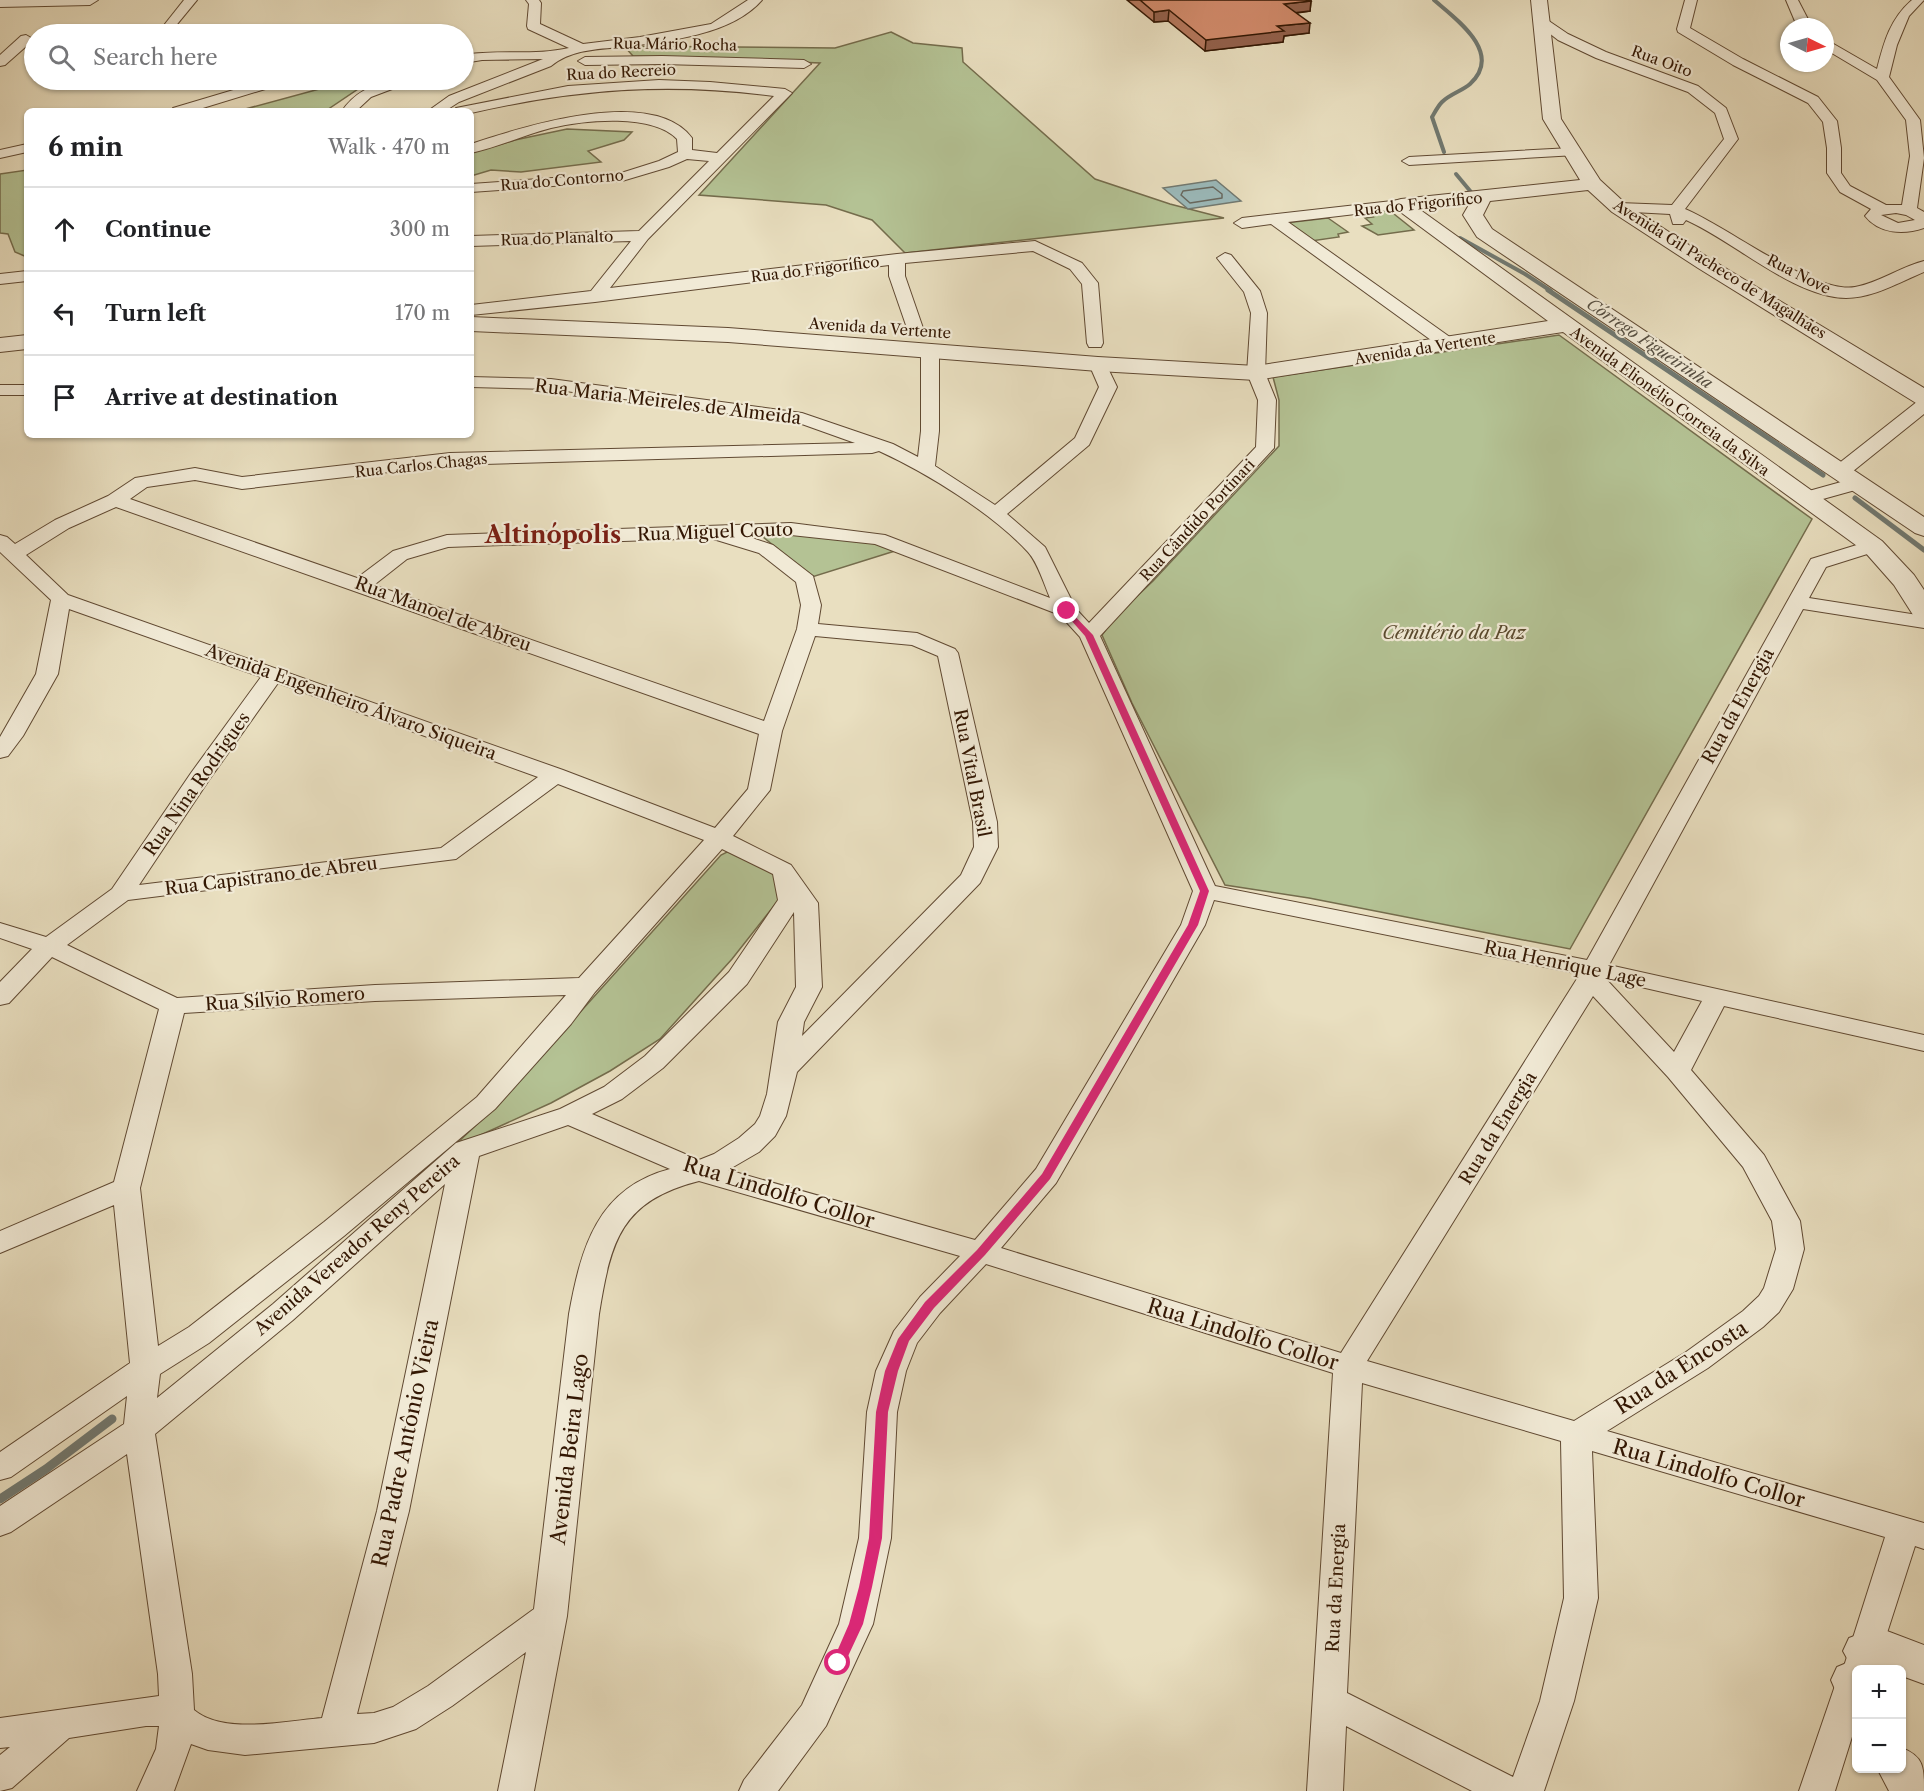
<!DOCTYPE html>
<html lang="en">
<head>
<meta charset="utf-8">
<style>
	:root { --surface:#fff; --page:#f2f2f2; --text:#202124; --muted:#757577; --line:#e0e0e0 }
	body { margin:0; font-family:"Libre Caslon Text",serif; background:var(--page); color:var(--text) }
	.controls { position:absolute; right:18px; bottom:18px; display:grid; overflow:hidden; border-radius:9px; box-shadow:0 2px 4px #0004 }
	.controls button { width:54px; height:54px; display:grid; place-items:center; padding:0; border:0; border-bottom:2px solid var(--line); background:var(--surface); color:var(--text); font:30px sans-serif }
	.compass { position:absolute; left:1780px; top:18px; width:54px; height:54px; border-radius:50%; background:var(--surface); box-shadow:0 2px 4px #0004; rotate:95deg }
	.stop { position:absolute; width:18px; height:18px; margin:-14px; border:4px solid #db2777; border-radius:50%; background:#fff }
	.stop.end { background:#db2777; border-color:#fff; box-shadow:0 2px 6px #0008 }
	.list { margin:0; padding:0; list-style:none }
	h2 { display:flex; justify-content:space-between; align-items:center; height:78px; margin:0; padding:0 24px; font-size:26px }
	h2 small { font-size:20px; font-weight:400; color:var(--muted) }
	.list li { display:grid; grid-template-columns:39px 1fr auto; gap:18px; align-items:center; box-sizing:border-box; height:84px; padding:0 24px; border-top:2px solid var(--line) }
	.list b { display:block; font-size:22px; white-space:nowrap }
	.list em { font-size:20px; font-style:normal; color:var(--muted) }
	.icon { flex:none; width:33px; height:33px; fill:none; stroke:currentColor; stroke-width:2; stroke-linecap:round; stroke-linejoin:round }
	.map { position:relative; flex:none; width:1924px; height:1791px; overflow:hidden }
	.search { position:absolute; background:var(--surface); box-shadow:0 2px 4px #0004; left:24px; top:24px; width:450px; height:66px; display:flex; align-items:center; gap:15px; box-sizing:border-box; padding:0 21px; border-radius:33px; color:var(--muted); font-size:22px }
	.panel { position:absolute; background:var(--surface); box-shadow:0 2px 4px #0004; left:24px; top:108px; width:450px; height:330px; border-radius:9px }
	.map>svg:first-child { display:block }
	.green { fill:#b4c294; stroke:#746c4c; stroke-width:1.5 }
	.water { fill:#9bbabb; stroke:#717971; stroke-width:1.5 }
	.lines { fill:none; stroke-linecap:round; stroke-linejoin:round }
	.shore { stroke:#67685f; stroke-width:1.5 }
	.stream-far2 { stroke:#717971; stroke-width:4 }
	.stream-far1 { stroke:#717971; stroke-width:5 }
	.stream { stroke:#717971; stroke-width:9 }
	.minor-casing { stroke:#604932; stroke-width:2 }
	.tertiary-casing { stroke:#604932; stroke-width:2 }
	.minor { fill:#f1ead6; fill-rule:evenodd }
	.tertiary { fill:#f1ead6; fill-rule:evenodd }
	.wall { fill:#b5785d; stroke:#331703; stroke-width:1.5 }
	.shaded-wall { fill:#93614c; stroke:#331703; stroke-width:1.5 }
	.building { fill:#d28b6c; stroke:#331703; stroke-width:1.5 }
	.route { fill:#db2777 }
	.labels { text-anchor:middle; dominant-baseline:central; stroke-width:4.5; stroke-linejoin:round; paint-order:stroke }
	.far-street-label { font-size:15px; fill:#331703; stroke:#f1ead6 }
	.far-water-label { font-size:16px; font-style:italic; fill:#575043; stroke:#f1ead6 }
	.street-label { font-size:18px; fill:#331703; stroke:#f1ead6 }
	.park-label { font-size:18px; font-style:italic; fill:#5a4a2e; stroke:#f1ead6 }
	.near-street-label { font-size:21px; fill:#331703; stroke:#f1ead6 }
	.district-label { font-size:24px; font-weight:bold; fill:#7a1f14; stroke:#f1ead6 }
</style>
</head>
<body>
<div class="map">
<svg width="1924" height="1791" viewBox="0 0 1924 1791">
	<rect width="100%" height="100%" fill="#e9dfc0"/>
	<filter id="stains"><feTurbulence type="fractalNoise" baseFrequency=".00333" numOctaves="4"/><feColorMatrix values="0 0 0 0 .2 0 0 0 0 .09 0 0 0 0 .02 0 0 0 .5 -.17"/></filter>
	<radialGradient id="worn" r=".72"><stop offset=".6" stop-color="#630" stop-opacity="0"/><stop offset="1" stop-color="#630" stop-opacity=".3"/></radialGradient>
	<g class="green">
		<path d="M891,32l22,11 49,5 1,14 132,117 75,25 54,14 -319,35 -33,-33 -46,-15 -127,-10 121,-132 -187,-7 -9,-10 211,2z"/>
		<path d="M343,85l15,4 -31,21 3,1h-92l85,-23z"/>
		<path d="M567,129l65,3 -8,8 -36,11 13,11 -80,10 -30,-2 -20,6v-23l44,-13z"/>
		<path d="M27,170v87l-12,-5 -7,-18 -8,-1v-59z"/>
		<path d="M1389,210l25,20 -36,5 -16,-9 10,-2 -7,-6 8,-1 -5,-4z"/>
		<path d="M1328,218l20,14 -10,2 1,3 -28,4 -26,-18z"/>
		<path d="M1559,335l253,184 -242,430 -261,-51 -84,-13 -93,-182 -30,-68 13,-18 38,-36 126,-135v-46l-6,-23z"/>
		<path d="M791,531l81,12 26,7 -86,27 -49,-40 -23,-2z"/>
		<path d="M729,851l21,8 26,17 5,21 -49,62 -72,80 -50,32 -59,32 -99,45 44,-42 225,-251z"/>
	</g>
	<path class="water" d="M1216,180l25,21 -53,8 -25,-21z"/>
	<g class="lines">
		<path class="shore" d="M1213,187l9,7v4l-32,5 -9,-8 2,-4z"/>
		<g class="stream-far2">
			<path d="M1434,0c22,19 70,53 36,84 -8,7 -20,10 -28,18 -4,4 -7,10 -10,15l12,35"/>
			<path d="M1456,174l15,18"/>
			<path d="M1460,238l65,36 26,17"/>
		</g>
		<g class="stream-far1">
			<path d="M1548,290l275,185"/>
			<path d="M1855,498l69,52"/>
		</g>
		<path class="stream" d="M0,1499l46,-30 66,-50"/>
		<defs>
			<g id="minor">
				<path d="M184,0h13l-28,34h-12z"/>
				<path d="M526,0h13l2,3 -1,21 43,20 57,-7 71,-13 37,-24h14c-30,35 -97,42 -141,47 -24,2 -51,3 -70,19l-92,36 -14,9h-17l21,-15 94,-37 -61,1 -18,3v-8c34,-6 71,1 105,-7l-41,-19 -1,-3 2,-22z"/>
				<path d="M1685,0h12l-7,28 53,31 75,38 19,24 4,27v25l9,13 36,19h16l8,-49 -4,-36 -29,-40 -52,-31v-10l52,30c7,-27 13,-50 35,-69h12l-15,16 -12,29 -8,32 31,43 4,38 -7,50 7,4v16c-20,7 -45,6 -59,-12l6,-7 -31,-17 -13,-19v-25l-4,-26 -15,-19 -75,-38 -55,-33 -1,-3zM1896,213l10,2 9,5 -17,3 -17,-8z"/>
				<path d="M1786,0h12l14,27 -15,-1z"/>
				<path d="M1540,15l28,19 38,18 92,34 28,22 12,31 -53,70c43,18 129,85 170,78 24,-4 45,-20 69,-26v11c-24,10 -51,26 -78,26 -53,-1 -112,-57 -160,-78l-3,4h-10l-3,-10 -56,-3 -3,-3 3,-3 5,-2 53,2 52,-66 -9,-26 -27,-21 -92,-34 -38,-18 -23,-18 -1,-3 1,-3z"/>
				<path d="M388,25l6,4 -1,3 -36,2h-69l6,-4z"/>
				<path d="M26,35l7,4 -2,3 -26,23 -5,1v-11l21,-19z"/>
				<path d="M662,56l142,4 7,4 -7,4 -142,-4 -77,1 -7,-4 7,-4z"/>
				<path d="M267,80h20l-2,3 -92,28h-22l2,-3z"/>
				<path d="M391,80h19l-2,3 -37,14 -15,14h-14c12,-18 28,-25 49,-31z"/>
				<path d="M659,80l51,2 75,7 7,4 -144,146 -38,49 287,-34 138,-13 47,22 16,20 5,60 -2,4h-12l-2,-4 -5,-59 -12,-15 -37,-18 -128,12v13l19,55 -8,5 -8,-5 -19,-55v-11l-294,37 -124,13v-10l120,-14 40,-50 -160,5v-10l168,-5 70,-70 -22,-2 -18,8 -47,14 -151,11v-8l150,-11 38,-12 19,-9 -1,-13c-25,-26 -92,-19 -126,-11 -27,7 -53,19 -80,25v-9c51,-17 181,-59 221,-6v12l25,3 57,-57c-107,-14 -198,-7 -303,17v-2h-17l2,-3 112,-22z"/>
				<path d="M27,144v8l-27,6v-8z"/>
				<path d="M1571,148l5,1 2,3 -2,3 -167,10 -7,-4 7,-4z"/>
				<path d="M1401,200l8,5 -3,3 -118,14 166,118 2,4 -2,4h-12l-171,-124 -29,4 -8,-5 8,-5z"/>
				<path d="M1225,253l6,2 29,36 7,22 -2,60 11,27 -2,48 -174,188 115,250 372,74 224,-401 62,-19 7,2 3,4 -3,4 -54,17 -17,31 115,18v12l-121,-19 -194,356 315,70v16l-200,-45 -33,64 73,85 36,66 4,28 -11,40 -14,23 -16,15 -55,41 -101,63 317,92v26l-9,-3 -37,115 -4,9h-18v54l-21,67h-36l40,-117 6,-11 40,-126 -293,-86 6,147 -24,103 -30,90h-72l-126,-65 -3,65h-36l26,-418 -347,-109 -46,49 -23,30 -11,28 -9,41 -6,126 -18,86 -42,91 -5,11 -48,65h-39l5,-11 58,-75 37,-81 20,-86 8,-126 9,-41 18,-40 26,-34 40,-41 -261,-75c-78,20 -88,59 -100,133l-32,302 -33,175h-36l28,-139 -74,54 -36,23 -42,14 -129,12 -37,-5 -17,-6 -17,47h-37l19,-42 3,-23h-13l-77,12 -57,50 -12,3v-36l10,-8 -10,1v-30l159,-22 -1,-22 -31,-220 -116,78 -11,4v-30l124,-82 3,-28 -116,81 -11,3v-28l130,-89 -16,-158 -114,48v-22l114,-49 45,-173 -107,-52 -43,46 -9,2v-23l32,-33 -32,-11v-15l46,14 66,-48 79,-116 70,-96 -192,-68 -11,65 -35,62 -15,20 -8,2v-21l36,-63 15,-74 -51,-48v-17l7,2 8,7 40,-24 53,-24 27,-18 60,-10 47,9 208,-24 405,-10 -56,-20 -248,-34 -80,-2v-10l80,2 251,34 91,31 25,13 3,-26v-80l3,-4h12l3,4v80l-4,35 60,39 80,-67 24,-51 -10,-23 3,-4h12l13,27 -28,58 -82,69 38,33 31,62 13,14 167,-176 2,-47 -11,-27 4,-60 -7,-21 -27,-34zM879,451c48,22 113,62 149,101 10,11 16,32 22,46l-165,-63 -94,-12 -344,12 -54,16 -36,27 -227,-79 17,-12 48,-7 47,9 208,-24 422,-12zM116,507l643,227 -11,55 -33,39 -152,-58 -495,-175 -42,-40 43,-27zM791,535l84,9 185,71 20,22 113,254 -12,34 -145,244 -61,71 -247,-70 31,-18 16,-16 11,-20 11,-44 183,-189 18,-36 -1,-25 -39,-169 -3,-4 -38,-16 -99,-9 3,-19 -8,-29 -40,-31 -27,-9zM710,538l49,15 37,29 5,23 -4,24 -33,92 -390,-136 33,-26 41,-12zM815,636l97,9 26,11 35,166 1,25 -13,28 -159,161 2,-14 18,-35 -4,-84 -27,-38 -58,-29 37,-46 12,-59zM278,683l260,94 -97,71 -302,37 70,-105zM558,784l146,56 -125,138 -204,7 -198,13 -110,-53 61,-45 328,-41zM722,849l51,25 5,26 -49,72 -84,84 -41,31 -44,22 -104,34 -183,161 -116,94 3,-24 49,-31 135,-107 151,-127 76,-85 24,-32zM1214,900l366,74 -239,379 -340,-105 55,-65 149,-258zM794,912l2,75 -18,35 -11,72 -7,22 -5,8 -16,14 -25,16 -15,6 -107,-46 30,-15 41,-31 84,-84zM1606,979l96,22 -28,51zM566,995l-89,102 -153,125 -135,105 -31,19 -18,-158 44,-175 191,-12zM1593,996l75,81 75,90 29,54 4,28 -12,39 -5,8 -16,15 -57,41 -112,69 -207,-60zM568,1125l102,44c-73,19 -89,79 -101,145l-35,295 -106,77 -35,21 -19,6 -17,1 52,-203 70,-355zM445,1184l-68,327 -55,207c-36,3 -99,17 -128,-8l-2,-36 -37,-240 138,-114zM1362,1383l199,58 3,157 -24,103 -27,76 -166,-84z"/>
				<path d="M27,271v10l-27,3v-10z"/>
				<rect x="0" y="385" width="27" height="10"/>
				<path d="M1924,400v14l-77,62h-14l-2,-4 2,-4 85,-67z"/>
				<path d="M1859,477l7,2 2,4 -2,4 -61,17 -7,-2 -2,-4 2,-4z"/>
			</g>
			<g id="tertiary">
				<path d="M0,0h98l-8,5 -90,2z"/>
				<path d="M1531,0h16l14,119 39,61 26,24 86,56 212,128v17l-8,-2 -218,-135 -86,-56 -24,-22 -98,11 -7,14 9,14 432,288v19l-9,-3 -438,-296 -14,-22 7,-12 -51,6 463,332 32,34 10,15v30l-9,-2 -21,-33 -30,-34 -301,-219 -307,48 -158,-9 -370,-29 -257,-11v-14l257,11 370,29 158,9 292,-45 -157,-116 3,-4 7,-2 179,-19 -37,-61z"/>
				<path d="M27,335v14l-27,3v-14z"/>
				<path d="M1887,1631l37,14v39l-22,-8v-6h-46v36l-16,-5 -9,-21 6,-13 12,-5 -6,-11 6,-13 16,-6z"/>
				<path d="M1902,1748c22,9 22,19 22,43h-35l-12,-23h25z"/>
			</g>
		</defs>
		<use href="#minor" class="minor-casing"/>
		<use href="#tertiary" class="tertiary-casing"/>
		<use href="#minor" class="minor"/>
		<use href="#tertiary" class="tertiary"/>
	</g>
	<path class="wall" d="M1127,0h183l1,1 -1,10 -13,2 12,20 -25,3 -1,6 -78,9 -37,-30 -14,1z"/>
	<g class="shaded-wall">
		<path d="M1311,1l-1,10 -26,3v-10z"/>
		<path d="M1169,10l-1,11 -14,1v-10z"/>
		<path d="M1310,23l-1,10 -25,3 -1,6 -78,9 1,-11 71,-14z"/>
	</g>
	<path class="building" d="M1140,0h170l1,1 -27,3 26,19 -33,3 7,5 -78,9 -37,-30 -15,2z"/>
	<path class="route" d="M1067,608l26,27 116,256 -11,34 -148,254 -65,76 -51,53 -25,33 -11,30 -10,41 -6,126 -10,49 -9,37 -20,43h-9l-2,-4 17,-39 10,-37 10,-49 7,-126 9,-41 13,-32 27,-37 52,-52 65,-76 146,-249 12,-34 -115,-255 -22,-25z"/>
	<g class="labels">
		<g class="far-street-label">
			<text transform="translate(675 44) rotate(1)">Rua Mário Rocha</text>
			<text transform="translate(1662 61) rotate(20)">Rua Oito</text>
			<text transform="translate(621 72) rotate(-3)">Rua do Recreio</text>
			<text transform="translate(562 180) rotate(-5)">Rua do Contorno</text>
			<text transform="translate(1418 204) rotate(-6)">Rua do Frigorífico</text>
			<text transform="translate(557 238) rotate(-2)">Rua do Planalto</text>
			<text transform="translate(815 269) rotate(-7)">Rua do Frigorífico</text>
			<text transform="translate(1720 269) rotate(32)">Avenida Gil Pacheco de Magalhães</text>
			<text transform="translate(1799 274) rotate(27)">Rua Nove</text>
			<text transform="translate(880 328) rotate(4)">Avenida da Vertente</text>
			<text transform="translate(1425 348) rotate(-9)">Avenida da Vertente</text>
			<text transform="translate(1670 401) rotate(36)">Avenida Elionélio Correia da Silva</text>
			<text transform="translate(421 465) rotate(-6)">Rua Carlos Chagas</text>
			<text transform="translate(1197 520) rotate(-47)">Rua Cândido Portinari</text>
		</g>
		<g class="far-water-label">
			<text transform="translate(1650 343) rotate(34)">Córrego Figueirinha</text>
		</g>
		<g class="street-label">
			<text transform="translate(668 402) rotate(7)">Rua Maria Meireles de Almeida</text>
			<text transform="translate(715 532) rotate(-2)">Rua Miguel Couto</text>
			<text transform="translate(443 614) rotate(20)">Rua Manoel de Abreu</text>
			<text transform="translate(351 702) rotate(20)">Avenida Engenheiro Álvaro Siqueira</text>
			<text transform="translate(1738 706) rotate(-61)">Rua da Energia</text>
			<text transform="translate(972 773) rotate(79)">Rua Vital Brasil</text>
			<text transform="translate(197 784) rotate(-55)">Rua Nina Rodrigues</text>
			<text transform="translate(271 876) rotate(-7)">Rua Capistrano de Abreu</text>
			<text transform="translate(1565 964) rotate(12)">Rua Henrique Lage</text>
			<text transform="translate(285 999) rotate(-4)">Rua Sílvio Romero</text>
			<text transform="translate(1498 1128) rotate(-58)">Rua da Energia</text>
			<text transform="translate(357 1245) rotate(-41)">Avenida Vereador Reny Pereira</text>
			<text transform="translate(1336 1588) rotate(-87)">Rua da Energia</text>
		</g>
		<g class="park-label">
			<text x="1454" y="633">Cemitério da Paz</text>
		</g>
		<g class="near-street-label">
			<text transform="translate(779 1192) rotate(17)">Rua Lindolfo Collor</text>
			<text transform="translate(1243 1334) rotate(17)">Rua Lindolfo Collor</text>
			<text transform="translate(1681 1367) rotate(-33)">Rua da Encosta</text>
			<text transform="translate(405 1443) rotate(-78)">Rua Padre Antônio Vieira</text>
			<text transform="translate(569 1449) rotate(-83)">Avenida Beira Lago</text>
			<text transform="translate(1709 1473) rotate(16)">Rua Lindolfo Collor</text>
		</g>
		<g class="district-label">
			<text x="553" y="534">Altinópolis</text>
		</g>
	</g>
	<rect width="100%" height="100%" filter="url(#stains)"/>
	<rect width="100%" height="100%" fill="url(#worn)"/>
</svg>
<div class="controls">
<button>+</button>
<button>−</button>
</div>
<svg class="compass" viewBox="-18 -18 36 36"><path d="M0-13l5 13h-10z" fill="#e53935"/><path d="M0 13l5-13h-10z" fill="#757577"/></svg>
<div class="stop" style="left:838px;top:1663px"></div>
<div class="stop end" style="left:1067px;top:611px"></div>
<div class="search"><svg class="icon" aria-label="search" viewBox="0 0 24 24"><circle cx="10" cy="10" r="6"/><path d="M15 15l6 6"/></svg>Search here</div>
<section class="panel">
<h2>6 min<small>Walk · 470 m</small></h2>
<ul class="list">
<li><svg class="icon" aria-label="ahead" viewBox="0 0 24 24"><path d="M12 20V5M6 11l6-6 6 6"/></svg><div><b>Continue</b></div><em>300 m</em></li>
<li><svg class="icon" aria-label="left" viewBox="0 0 24 24"><path d="M17 20v-9H6M10 6l-5 5 5 5"/></svg><div><b>Turn left</b></div><em>170 m</em></li>
<li><svg class="icon" aria-label="arrive" viewBox="0 0 24 24"><path d="M6 21V4h12l-3 4 3 4H6"/></svg><div><b>Arrive at destination</b></div></li>
</ul>
</section>
</div>
</body>
</html>
